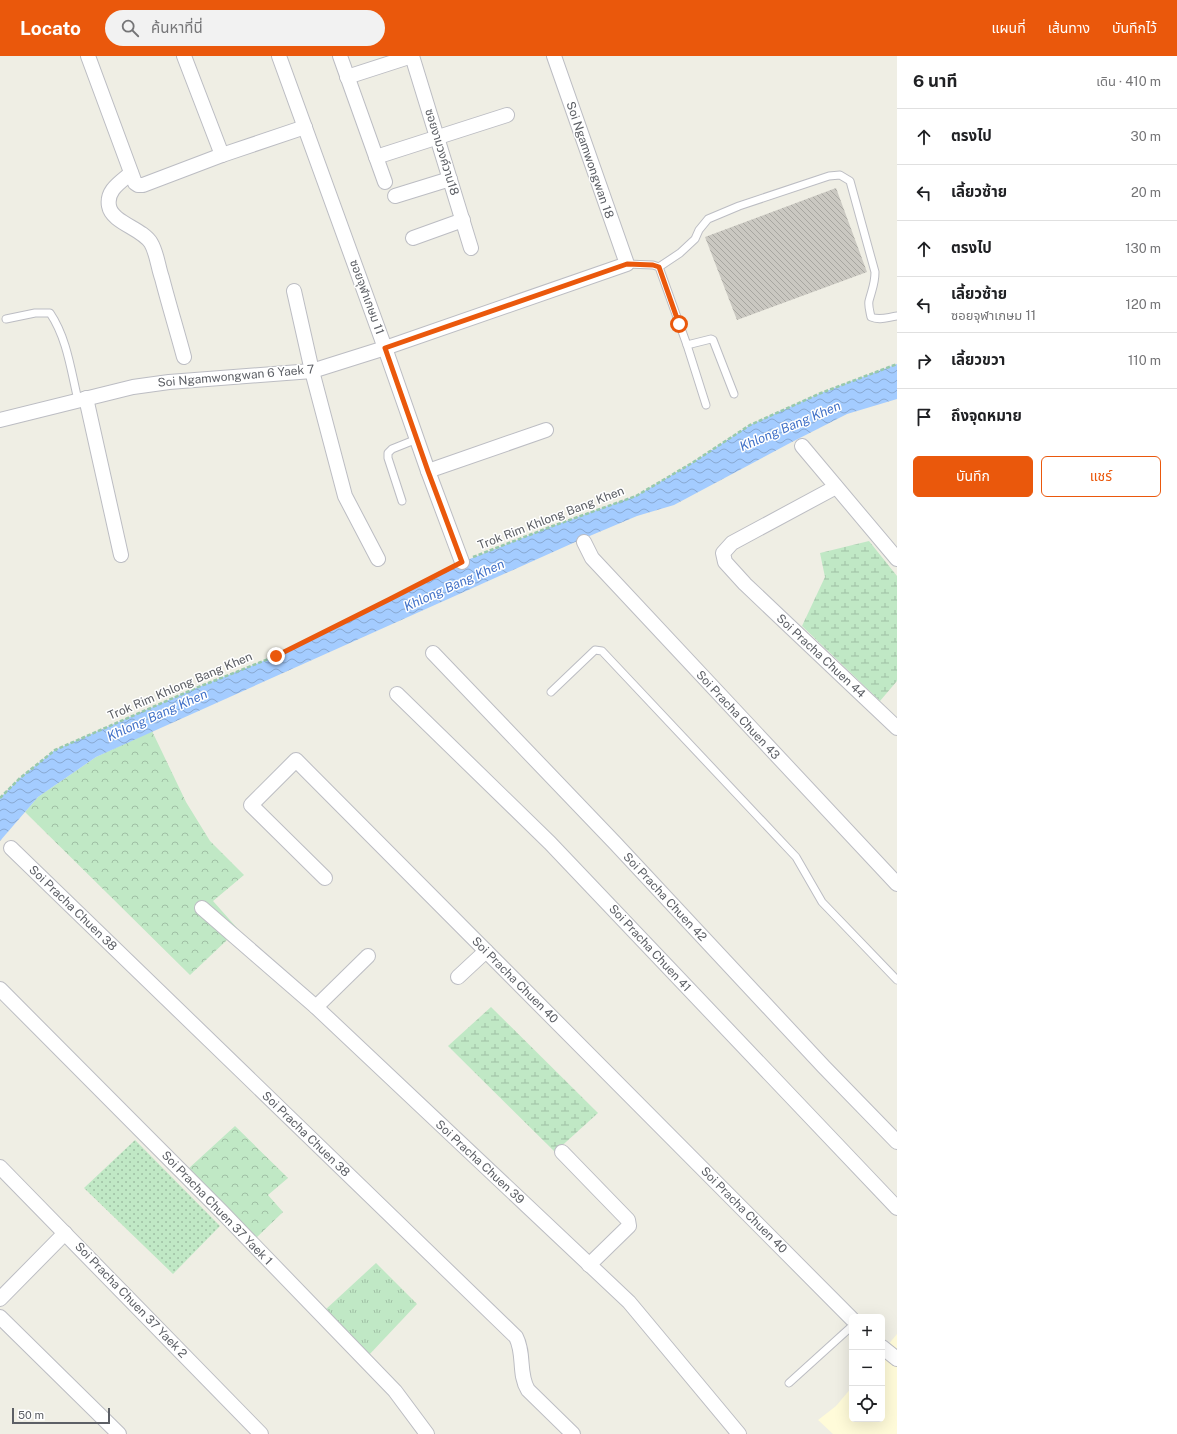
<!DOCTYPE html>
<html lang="th">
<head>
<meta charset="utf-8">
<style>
	:root { --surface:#fff; --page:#f2f2f2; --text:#202124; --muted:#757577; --line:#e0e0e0; --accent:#ea580c }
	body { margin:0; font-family:"Public Sans","Noto Sans Thai",sans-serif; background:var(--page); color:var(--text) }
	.controls { position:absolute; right:12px; bottom:12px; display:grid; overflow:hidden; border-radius:6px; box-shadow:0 4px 16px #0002 }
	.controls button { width:36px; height:36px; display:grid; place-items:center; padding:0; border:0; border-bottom:1px solid var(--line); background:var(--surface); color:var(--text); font:20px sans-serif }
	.scale { position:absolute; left:12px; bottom:10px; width:98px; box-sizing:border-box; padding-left:4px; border:2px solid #5c5f65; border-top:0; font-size:11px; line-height:14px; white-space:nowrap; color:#5c5f65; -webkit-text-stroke:3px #fff; paint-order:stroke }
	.stop { position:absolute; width:12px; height:12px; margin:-9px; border:3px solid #ea580c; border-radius:50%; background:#fff }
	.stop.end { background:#ea580c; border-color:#fff; box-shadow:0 1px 4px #0008 }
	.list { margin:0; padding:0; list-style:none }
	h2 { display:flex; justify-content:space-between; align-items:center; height:52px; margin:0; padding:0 16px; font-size:17px }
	h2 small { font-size:13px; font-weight:400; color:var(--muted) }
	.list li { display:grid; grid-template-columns:26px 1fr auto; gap:12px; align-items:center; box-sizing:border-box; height:56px; padding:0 16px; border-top:1px solid var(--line) }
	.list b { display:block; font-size:15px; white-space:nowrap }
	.list p { margin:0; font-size:13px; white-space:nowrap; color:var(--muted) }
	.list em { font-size:13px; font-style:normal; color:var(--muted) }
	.actions { display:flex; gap:8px; padding:12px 16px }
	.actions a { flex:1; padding:9px 0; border:1px solid var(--accent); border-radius:6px; text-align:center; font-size:14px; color:var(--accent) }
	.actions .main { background:var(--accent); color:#fff }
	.icon { flex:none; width:22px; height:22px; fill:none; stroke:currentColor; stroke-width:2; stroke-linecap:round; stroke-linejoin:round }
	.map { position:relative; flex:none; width:897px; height:1378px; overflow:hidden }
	header { display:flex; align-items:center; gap:24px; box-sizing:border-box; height:56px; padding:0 20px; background:var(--accent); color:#fff }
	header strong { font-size:19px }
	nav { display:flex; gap:22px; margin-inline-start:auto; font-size:14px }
	.search { width:280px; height:36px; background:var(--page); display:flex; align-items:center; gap:10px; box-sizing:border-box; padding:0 14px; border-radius:22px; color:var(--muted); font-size:15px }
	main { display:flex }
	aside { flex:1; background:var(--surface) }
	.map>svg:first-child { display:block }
	.commercial { fill:#fffbd9 }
	.grass { fill:url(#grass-tufts) }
	.forest { fill:url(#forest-crowns) }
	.wetland { fill:url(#wetland-marsh) }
	.garden { fill:url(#garden-dots) }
	.water { fill:url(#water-waves) }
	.building { fill:url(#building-back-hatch) }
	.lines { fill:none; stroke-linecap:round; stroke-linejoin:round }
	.lane-casing { stroke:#bcbdc3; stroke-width:9 }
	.street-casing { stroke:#bcbdc3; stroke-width:16 }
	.path { stroke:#98c9ac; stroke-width:2.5; stroke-dasharray:4 2; stroke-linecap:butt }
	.lane { stroke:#fff; stroke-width:7 }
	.street { stroke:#fff; stroke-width:14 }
	.route { stroke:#ea580c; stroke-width:5 }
	.labels { text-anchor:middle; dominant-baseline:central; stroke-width:3; stroke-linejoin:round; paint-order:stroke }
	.street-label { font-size:12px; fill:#5c5f65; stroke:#fff }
	.water-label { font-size:13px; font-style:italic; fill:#4272c8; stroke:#fff }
</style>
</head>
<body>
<header>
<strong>Locato</strong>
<div class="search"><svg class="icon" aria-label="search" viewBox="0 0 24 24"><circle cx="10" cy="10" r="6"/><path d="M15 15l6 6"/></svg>ค้นหาที่นี่</div>
<nav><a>แผนที่</a><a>เส้นทาง</a><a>บันทึกไว้</a></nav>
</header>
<main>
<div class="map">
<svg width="897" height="1378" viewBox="0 0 897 1378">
	<defs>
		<pattern id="grass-tufts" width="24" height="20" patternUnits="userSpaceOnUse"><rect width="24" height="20" fill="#c0e8c5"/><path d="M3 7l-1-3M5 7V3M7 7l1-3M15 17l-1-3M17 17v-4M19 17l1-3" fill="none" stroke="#9fbfa4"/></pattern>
		<pattern id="forest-crowns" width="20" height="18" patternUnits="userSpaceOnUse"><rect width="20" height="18" fill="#c0e8c5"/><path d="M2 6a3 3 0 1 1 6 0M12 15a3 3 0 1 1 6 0" fill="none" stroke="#9fbfa4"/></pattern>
		<pattern id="wetland-marsh" width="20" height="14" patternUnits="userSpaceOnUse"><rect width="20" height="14" fill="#c0e8c5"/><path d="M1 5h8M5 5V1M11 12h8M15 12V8" fill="none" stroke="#9fbfa4"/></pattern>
		<pattern id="garden-dots" width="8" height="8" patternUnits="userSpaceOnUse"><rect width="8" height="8" fill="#c0e8c5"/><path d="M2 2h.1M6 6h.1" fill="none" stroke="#9fbfa4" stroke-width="1.8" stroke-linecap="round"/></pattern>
		<pattern id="water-waves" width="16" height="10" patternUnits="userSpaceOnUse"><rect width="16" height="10" fill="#a4ccff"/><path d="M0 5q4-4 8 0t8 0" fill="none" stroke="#89a9d2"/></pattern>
		<pattern id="building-back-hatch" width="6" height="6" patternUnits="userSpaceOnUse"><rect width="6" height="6" fill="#cac8c1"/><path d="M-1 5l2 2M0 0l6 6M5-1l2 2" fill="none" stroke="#a7a6a0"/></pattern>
	</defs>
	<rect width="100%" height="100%" fill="#efeee4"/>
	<path class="commercial" d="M897,1278v100h-64l-15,-14 18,-14 16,-19v32h30v-67z"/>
	<path class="grass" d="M376,1207l41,41 -49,52 -43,-46z"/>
	<g class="forest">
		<path d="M152,675l34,71 24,39 34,34 -31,26 24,27 -11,13 -36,34 -165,-163 13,-15 58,-40z"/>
		<path d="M235,1070l53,52 -20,17 15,17 -28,27 -68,-69z"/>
	</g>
	<g class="wetland">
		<path d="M869,485l28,35v105l-17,20 -78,-75 23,-49 -5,-24z"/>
		<path d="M491,951l107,106 -43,39 -107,-106z"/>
	</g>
	<path class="garden" d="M135,1084l85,86 -47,48 -89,-86z"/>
	<path class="water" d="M897,308v35l-50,15 -57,29 -116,62 -37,11 -64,27 -477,214 -58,40 -38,44v-43l20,-20 35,-28 141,-62 80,-32 186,-94 88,-35 86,-31 56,-33 58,-38 71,-32z"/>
	<path class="building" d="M836,132l31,84 -130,48 -32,-83z"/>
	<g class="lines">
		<defs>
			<g id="lane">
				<path d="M627,208l26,1 6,2 28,78 24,-6 2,1 21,54"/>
				<path d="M659,211l21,-14 15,-14 4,-9 9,-11 31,-13 90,-30 11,-1 10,6 25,91c0,12 -3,17 -6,29 -1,5 1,11 2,16 9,4 17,0 26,-1"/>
				<path d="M6,263l29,-6h15c17,25 21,58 28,87"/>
				<path d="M687,289l19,60"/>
				<path d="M402,445l-14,-43v-5l4,-4 25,-10"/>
				<path d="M551,636l44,-42 7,1 194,206 26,45 75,78"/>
				<path d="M789,1327l63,-57"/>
			</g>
			<g id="street">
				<path d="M88,0l47,127 3,2h5l79,-30 83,-28"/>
				<path d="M184,0l38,99"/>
				<path d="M279,0l106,292 43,123 34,91"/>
				<path d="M340,0l45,126"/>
				<path d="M412,0l59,192"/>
				<path d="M347,21l65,-21"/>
				<path d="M376,101l131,-42"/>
				<path d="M131,117c-10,9 -25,17 -22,33 3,17 33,22 42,37 6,10 7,24 11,35 7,27 15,53 22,79"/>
				<path d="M395,140l55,-17"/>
				<path d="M413,182l50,-18"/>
				<path d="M294,235l18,80 33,125 33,63"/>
				<path d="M86,342l35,157"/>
				<path d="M0,364l133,-33 36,-5 143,-11 73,-23 242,-84 -73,-208"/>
				<path d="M802,390l95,113"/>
				<path d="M428,415l118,-41"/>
				<path d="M836,431l-104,56 -9,10 2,9 20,22 152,144"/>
				<path d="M584,486l8,16 305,326"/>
				<path d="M433,597l182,190 209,224 73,75"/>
				<path d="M397,638l153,149 347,365"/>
				<path d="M11,792l505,489c9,17 2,37 12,53l45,44"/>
				<path d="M325,822l-74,-73 45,-45 556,559"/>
				<path d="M202,852l114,99 313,295 110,132"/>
				<path d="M458,921l28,-26"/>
				<path d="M0,933l221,222 174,180 32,43"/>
				<path d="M316,951l52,-51"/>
				<path d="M562,1096l66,68 1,6 -40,39"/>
				<path d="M0,1111l261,267"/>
				<path d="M0,1243l65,-66"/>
				<path d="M0,1261l119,117"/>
				<path d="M882,1291l15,12"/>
			</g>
		</defs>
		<use href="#lane" class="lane-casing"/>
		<use href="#street" class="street-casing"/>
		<g class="path">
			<path d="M473,501l77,-30 86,-31 56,-33 58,-38 71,-32 76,-29"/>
			<path d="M0,742l20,-20 35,-28 141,-62 80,-32 174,-88"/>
		</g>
		<use href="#lane" class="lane"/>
		<use href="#street" class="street"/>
	</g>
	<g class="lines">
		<path class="route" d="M276,600l114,-57 72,-37 -34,-91 -43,-123 242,-84 26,1 6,2 20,57"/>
	</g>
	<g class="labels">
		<g class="street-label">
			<text transform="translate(442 96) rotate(73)">ซอยงามวงค์วาน18</text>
			<text transform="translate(590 104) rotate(71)">Soi Ngamwongwan 18</text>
			<text transform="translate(367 241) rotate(70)">ซอยจุฬาเกษม 11</text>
			<text transform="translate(236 320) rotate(-5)">Soi Ngamwongwan 6 Yaek 7</text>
			<text transform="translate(551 462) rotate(-21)">Trok Rim Khlong Bang Khen</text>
			<text transform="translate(821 600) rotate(43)">Soi Pracha Chuen 44</text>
			<text transform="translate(180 630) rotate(-23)">Trok Rim Khlong Bang Khen</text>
			<text transform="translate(738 659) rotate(47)">Soi Pracha Chuen 43</text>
			<text transform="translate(665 841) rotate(47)">Soi Pracha Chuen 42</text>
			<text transform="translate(73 852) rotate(44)">Soi Pracha Chuen 38</text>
			<text transform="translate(650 892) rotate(47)">Soi Pracha Chuen 41</text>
			<text transform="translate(515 924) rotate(45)">Soi Pracha Chuen 40</text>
			<text transform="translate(306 1078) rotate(44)">Soi Pracha Chuen 38</text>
			<text transform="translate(480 1106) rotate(43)">Soi Pracha Chuen 39</text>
			<text transform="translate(217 1152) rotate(46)">Soi Pracha Chuen 37 Yaek 1</text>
			<text transform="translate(744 1154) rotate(45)">Soi Pracha Chuen 40</text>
			<text transform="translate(131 1244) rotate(46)">Soi Pracha Chuen 37 Yaek 2</text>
		</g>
		<g class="water-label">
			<text transform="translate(790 370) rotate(-23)">Khlong Bang Khen</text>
			<text transform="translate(454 529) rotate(-24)">Khlong Bang Khen</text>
			<text transform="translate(157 659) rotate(-24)">Khlong Bang Khen</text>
		</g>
	</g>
</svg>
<div class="controls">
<button>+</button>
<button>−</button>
<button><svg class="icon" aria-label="locate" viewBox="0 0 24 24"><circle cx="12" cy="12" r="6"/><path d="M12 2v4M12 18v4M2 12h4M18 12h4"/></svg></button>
</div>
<div class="scale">50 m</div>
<div class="stop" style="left:679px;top:268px"></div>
<div class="stop end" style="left:276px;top:600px"></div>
</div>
<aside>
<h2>6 นาที<small>เดิน · 410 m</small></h2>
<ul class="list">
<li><svg class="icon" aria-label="ahead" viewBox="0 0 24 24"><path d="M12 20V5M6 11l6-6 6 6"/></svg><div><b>ตรงไป</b></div><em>30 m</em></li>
<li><svg class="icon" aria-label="left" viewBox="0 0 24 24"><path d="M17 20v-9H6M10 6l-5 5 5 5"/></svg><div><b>เลี้ยวซ้าย</b></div><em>20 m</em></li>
<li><svg class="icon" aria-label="ahead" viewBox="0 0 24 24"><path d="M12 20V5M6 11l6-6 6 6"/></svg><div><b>ตรงไป</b></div><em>130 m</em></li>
<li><svg class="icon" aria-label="left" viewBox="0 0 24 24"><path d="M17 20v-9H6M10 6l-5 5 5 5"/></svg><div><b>เลี้ยวซ้าย</b><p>ซอยจุฬาเกษม 11</p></div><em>120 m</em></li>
<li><svg class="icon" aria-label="right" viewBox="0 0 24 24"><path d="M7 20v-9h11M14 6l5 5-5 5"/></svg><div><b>เลี้ยวขวา</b></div><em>110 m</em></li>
<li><svg class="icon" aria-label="arrive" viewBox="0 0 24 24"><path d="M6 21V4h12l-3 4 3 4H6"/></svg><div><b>ถึงจุดหมาย</b></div></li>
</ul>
<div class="actions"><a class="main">บันทึก</a><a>แชร์</a></div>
</aside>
</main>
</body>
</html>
